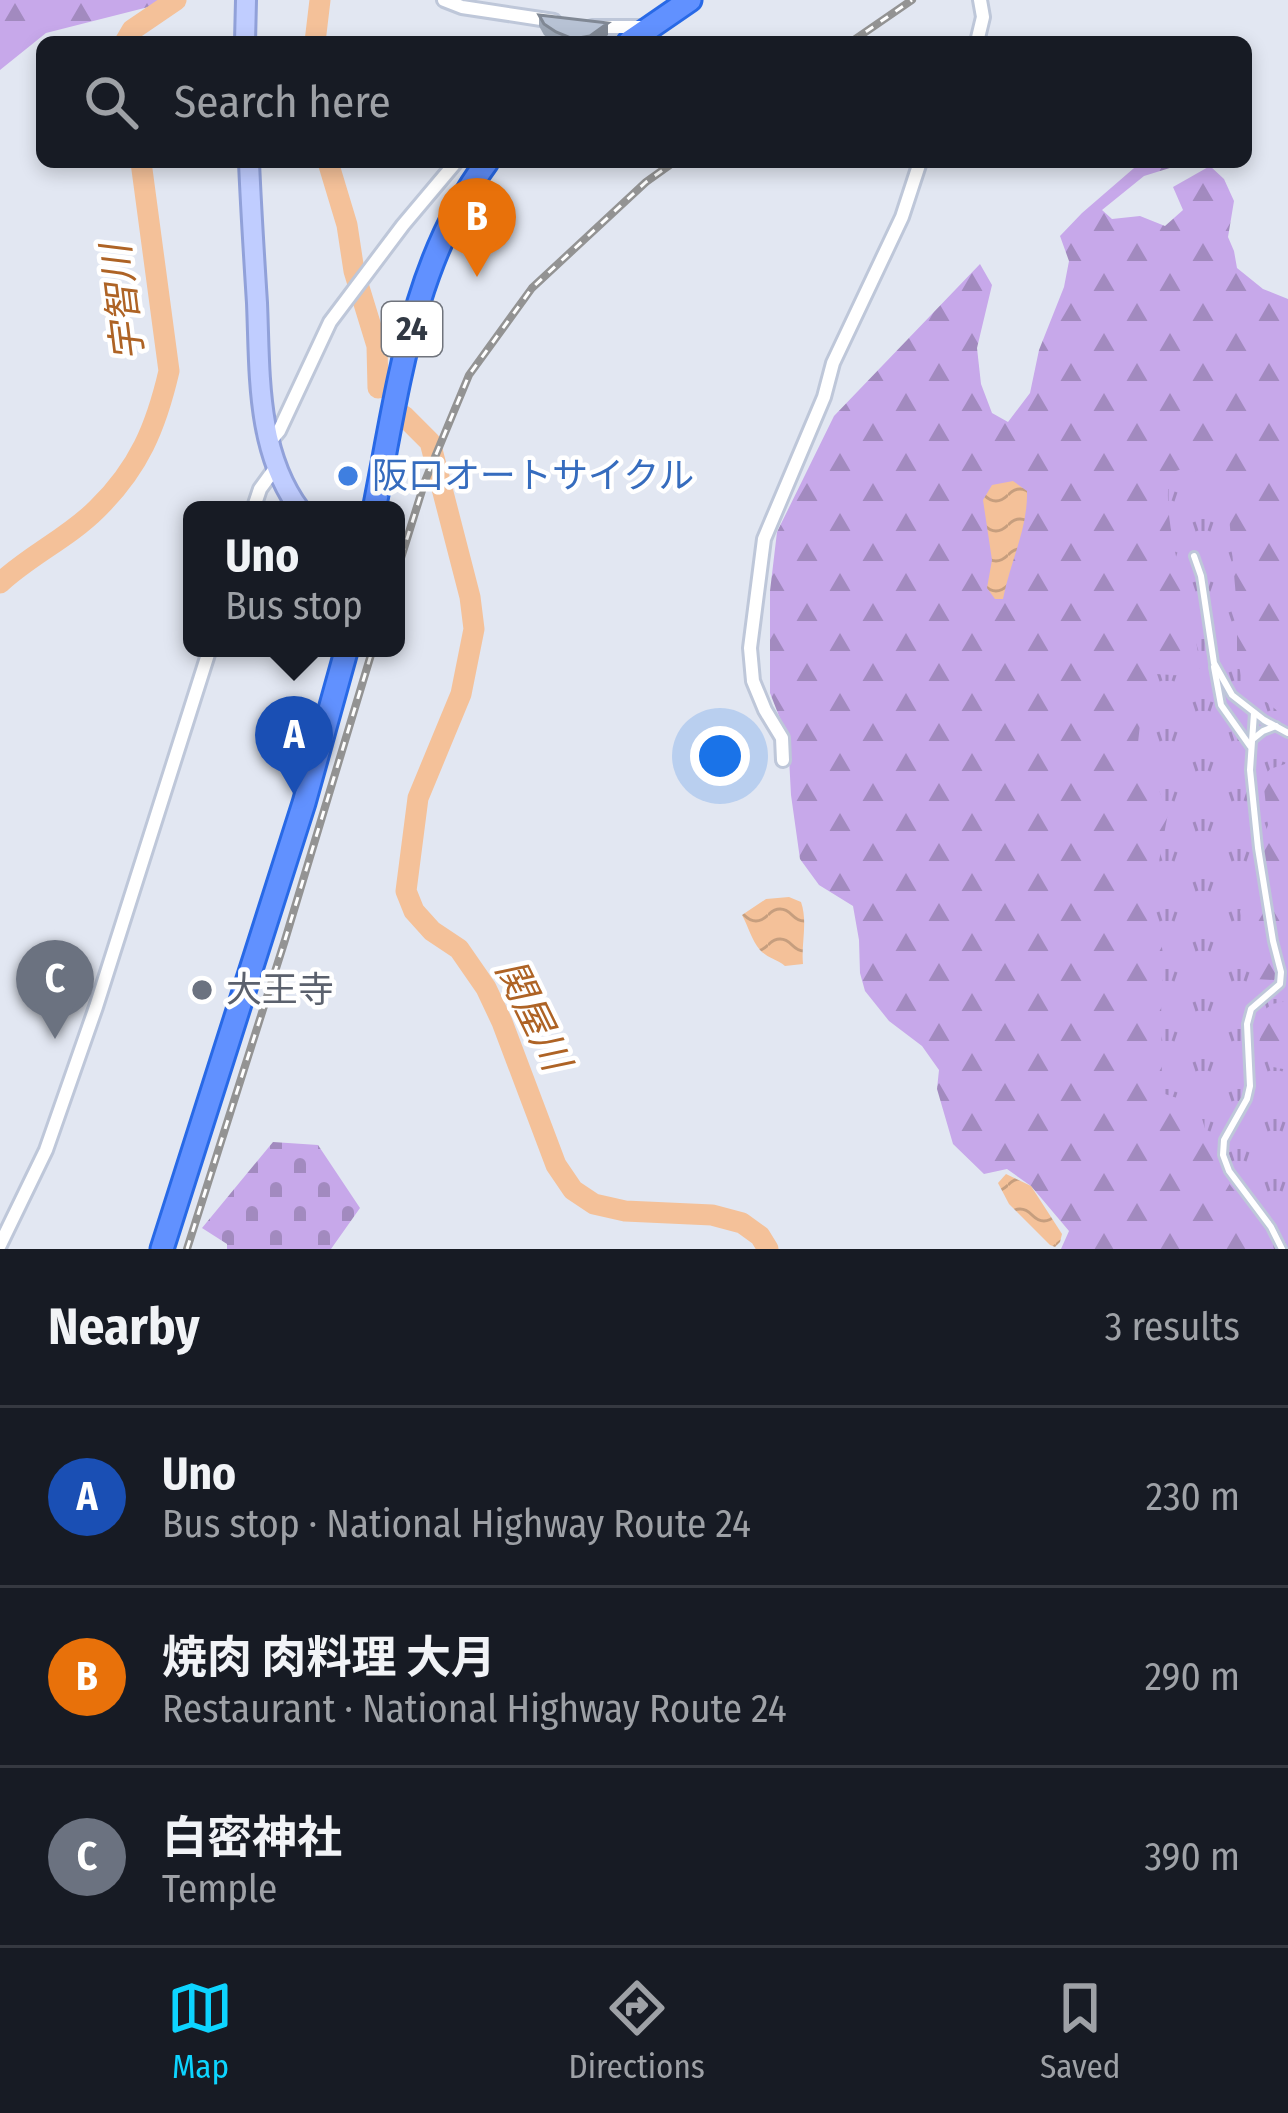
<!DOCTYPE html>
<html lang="en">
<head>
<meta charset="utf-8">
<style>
	:root { --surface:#171b24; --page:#242831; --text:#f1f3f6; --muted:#9ea1a6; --line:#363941; --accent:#0dd4ff }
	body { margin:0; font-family:"Fira Sans Condensed","Noto Sans JP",sans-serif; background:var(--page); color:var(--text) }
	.you { position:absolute; left:720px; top:756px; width:42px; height:42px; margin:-30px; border:9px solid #fff; border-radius:50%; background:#1a73e8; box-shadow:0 0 0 18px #1a73e833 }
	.badge { display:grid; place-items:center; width:78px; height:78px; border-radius:50%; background:var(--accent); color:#fff; font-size:39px; font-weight:700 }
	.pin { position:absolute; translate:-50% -99px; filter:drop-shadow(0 3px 6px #0008) }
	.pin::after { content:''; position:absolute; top:63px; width:42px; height:36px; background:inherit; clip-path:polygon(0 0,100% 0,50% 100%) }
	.popup { position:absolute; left:183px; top:501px; width:222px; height:156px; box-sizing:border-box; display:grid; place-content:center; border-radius:18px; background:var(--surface); filter:drop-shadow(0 3px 9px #0005); font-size:39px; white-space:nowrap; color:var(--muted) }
	.popup b { font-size:45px; color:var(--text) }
	.popup::after { content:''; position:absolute; left:50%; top:100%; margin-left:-24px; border:24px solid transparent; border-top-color:var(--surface) }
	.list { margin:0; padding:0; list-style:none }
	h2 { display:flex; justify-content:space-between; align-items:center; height:156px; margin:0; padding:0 48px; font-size:51px }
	h2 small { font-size:39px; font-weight:400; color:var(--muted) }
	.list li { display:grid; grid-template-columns:78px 1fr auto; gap:36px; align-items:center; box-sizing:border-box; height:180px; padding:0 48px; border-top:3px solid var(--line) }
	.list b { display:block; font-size:45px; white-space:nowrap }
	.list p { margin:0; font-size:39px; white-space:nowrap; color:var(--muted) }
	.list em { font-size:39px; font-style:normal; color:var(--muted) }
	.icon { flex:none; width:66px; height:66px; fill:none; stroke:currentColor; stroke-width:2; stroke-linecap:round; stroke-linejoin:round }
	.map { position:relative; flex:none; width:1288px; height:1249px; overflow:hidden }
	.search { position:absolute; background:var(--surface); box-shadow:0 6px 18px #0003; left:36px; right:36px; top:36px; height:132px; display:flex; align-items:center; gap:30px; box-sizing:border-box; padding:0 42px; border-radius:18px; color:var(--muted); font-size:45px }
	.sheet { height:696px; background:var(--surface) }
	nav { display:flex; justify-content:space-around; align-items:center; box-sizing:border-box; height:168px; border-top:3px solid var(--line); background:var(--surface); font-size:33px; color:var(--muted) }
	nav a { display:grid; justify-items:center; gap:6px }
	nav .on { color:var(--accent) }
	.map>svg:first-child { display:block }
	.grass { fill:url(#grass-tufts) }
	.forest { fill:url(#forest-firs) }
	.cemetery { fill:url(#cemetery-stones) }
	.water { fill:url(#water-waves) }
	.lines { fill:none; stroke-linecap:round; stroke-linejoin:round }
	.river { stroke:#f4c199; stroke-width:21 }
	.lane-casing { stroke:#bec7d9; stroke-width:12 }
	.street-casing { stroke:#bec7d9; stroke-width:18 }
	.secondary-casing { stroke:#91a1d9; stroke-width:24 }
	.highway-casing { stroke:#2869e6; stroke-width:27 }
	.lane { stroke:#fff; stroke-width:6 }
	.street { stroke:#fff; stroke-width:12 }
	.secondary { stroke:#c0cdff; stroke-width:18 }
	.highway { stroke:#6191ff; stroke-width:21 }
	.rail-casing { stroke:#939393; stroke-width:8 }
	.rail { stroke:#fff; stroke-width:3; stroke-dasharray:9; stroke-linecap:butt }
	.wall { fill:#9da7b6 }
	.shaded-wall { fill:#808894 }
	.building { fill:#b7c2d4; stroke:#808894; stroke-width:3 }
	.shop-dot { fill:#3f7fe0; stroke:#fff; stroke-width:4.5 }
	.worship-dot { fill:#6b7280; stroke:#fff; stroke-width:4.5 }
	.labels { text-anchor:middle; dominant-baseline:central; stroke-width:9; stroke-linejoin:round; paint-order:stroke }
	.shield { fill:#fff; stroke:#70747c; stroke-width:3 }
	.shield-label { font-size:33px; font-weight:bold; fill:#323944 }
	.shop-label { font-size:36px; fill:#366cbe; stroke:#fff; text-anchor:start }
	.worship-label { font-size:36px; fill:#5b616d; stroke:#fff; text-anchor:start }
	.water-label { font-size:39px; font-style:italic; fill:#ae6325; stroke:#fff }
</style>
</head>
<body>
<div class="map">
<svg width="1288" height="1249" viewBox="0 0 1288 1249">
	<defs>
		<pattern id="grass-tufts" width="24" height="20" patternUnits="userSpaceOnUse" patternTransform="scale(3)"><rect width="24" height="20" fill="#c7a8ea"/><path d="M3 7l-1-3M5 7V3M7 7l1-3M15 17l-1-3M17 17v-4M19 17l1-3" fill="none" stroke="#a28abf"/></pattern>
		<pattern id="forest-firs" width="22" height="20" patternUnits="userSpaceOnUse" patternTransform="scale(3)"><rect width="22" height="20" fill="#c7a8ea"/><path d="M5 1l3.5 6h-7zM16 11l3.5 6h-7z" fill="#a28abf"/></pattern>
		<pattern id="cemetery-stones" width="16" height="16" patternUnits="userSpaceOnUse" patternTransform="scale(3)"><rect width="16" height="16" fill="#c7a8ea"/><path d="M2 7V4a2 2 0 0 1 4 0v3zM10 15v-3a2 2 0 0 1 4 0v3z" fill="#a28abf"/></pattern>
		<pattern id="water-waves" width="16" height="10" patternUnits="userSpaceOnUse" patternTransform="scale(3)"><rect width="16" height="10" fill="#f4c199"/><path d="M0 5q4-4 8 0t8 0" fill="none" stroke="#c69e7e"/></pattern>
	</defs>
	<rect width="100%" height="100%" fill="#e2e7f2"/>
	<path class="grass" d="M1188,453l35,27 65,191v578h-54l-52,-49 -76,-349 56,-384z"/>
	<g class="forest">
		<path d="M0,0h176l-130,33 -46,37z"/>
		<path d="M1141,162h48l-45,14 -42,34 10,9 28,-3 25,10 18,-16 -10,-23 37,-21 14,13 10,22 -6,36 6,14 3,17 26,21 25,10v420l-45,-35 -6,-26v-49l-9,-105 -10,-17 -30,-20 -18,6c-11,54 25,137 30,195l-12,8 -32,-2 -14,32 -5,46 18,14v14l13,33 -18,97 9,16 5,36 -3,28 1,103 36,12 18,61 38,51 20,32h-213l8,-18 -38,-45 -24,-17 -23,5 -31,-30 -16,-55 2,-19 -17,-24 -33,-25 -24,-30 -5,-18 -1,-33 -6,-34 -34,-21 -19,-26 -9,-64 -3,-56 -18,-46v-102l7,-59 57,-116 146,-152 12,21 -15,63 4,36 11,29 16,9 22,-29 9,-43 25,-63 5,-26 -9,-25 22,-23z"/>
		<path d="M1288,763v200l-14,17 -19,-1 -15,-68 11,-11 -3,-19 20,-56 -5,-47 7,-9z"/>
		<path d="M1288,1001v69l-15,-3 -16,-18 5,-17v-20l10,-8z"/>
	</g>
	<path class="cemetery" d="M273,1142l45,3 42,63 -29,41h-104v-5l-25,-16z"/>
	<g class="water">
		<path d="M1013,481l14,10c1,38 -17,71 -24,108h-8l-8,-11 5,-28 -9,-60 9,-15z"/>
		<path d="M789,897l12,5c7,20 0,41 2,62l-18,2c-8,-7 -18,-8 -25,-16 -8,-9 -12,-24 -18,-35l24,-16z"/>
		<path d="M1006,1174l25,12 31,48 -2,8 -5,5 -5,-2 -41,-41 -11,-21z"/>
	</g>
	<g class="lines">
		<g class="river">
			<path d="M125,42l7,-12 44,-30"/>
			<path d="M315,42l5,-42"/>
			<path d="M328,162l19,63 7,46 23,75 1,42"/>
			<path d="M404,416l26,26 40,155 4,32 -13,65 -43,104 -12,93 8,20 18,20 27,18 27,39 16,34 54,143 17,25 21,14 31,7 87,4 30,8 18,13 8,13"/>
			<path d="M0,583c30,-28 68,-45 97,-74 42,-41 59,-82 72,-138l-28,-209"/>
		</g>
		<defs>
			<g id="lane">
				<path d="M1194,556l7,20 13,87 18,32 32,25 24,13"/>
				<path d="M1214,667l7,38 29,41"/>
				<path d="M1254,713l-4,57 8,78 15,93 8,31 -1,12 -29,25 -4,15 3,62 -3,13 -23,41 -1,15 6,16 42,56 11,22"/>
				<path d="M1253,739l10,-8 13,-5"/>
			</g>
			<g id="street">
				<path d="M444,0l18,7 92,14"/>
				<path d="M592,27h52"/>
				<path d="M977,42l6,-25 -3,-17"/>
				<path d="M269,443l10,-12 51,-109 73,-97 53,-63"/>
				<path d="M253,510l7,-21 16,-22"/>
				<path d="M783,760l-1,-22 -17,-28 -12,-29 -3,-33 14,-109 60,-142 9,-34 69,-146 18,-55"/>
				<path d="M0,1245l46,-95 50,-143 114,-359"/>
			</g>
			<g id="secondary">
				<path d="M245,42l1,-42"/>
				<path d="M249,162c2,47 5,94 8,141 3,70 -1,148 43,207"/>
			</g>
			<g id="highway">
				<path d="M629,42l61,-42"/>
				<path d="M374,510c24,-120 38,-248 113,-348"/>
				<path d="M162,1249l142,-446 43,-155"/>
			</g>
		</defs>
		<use href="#lane" class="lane-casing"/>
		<use href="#street" class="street-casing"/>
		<use href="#secondary" class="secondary-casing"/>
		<use href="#highway" class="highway-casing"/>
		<use href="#lane" class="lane"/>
		<use href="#street" class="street"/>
		<use href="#secondary" class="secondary"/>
		<use href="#highway" class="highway"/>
		<defs>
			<g id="rail">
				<path d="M851,42l61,-42"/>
				<path d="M396,574l29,-93 44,-106 63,-87 114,-106 28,-20"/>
				<path d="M187,1249l98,-309 88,-292"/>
			</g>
		</defs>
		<use href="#rail" class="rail-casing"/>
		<use href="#rail" class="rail"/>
	</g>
	<path class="wall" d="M539,15l69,20 -10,7h-44l-10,-7 -5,-9z"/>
	<path class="shaded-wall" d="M608,23v12l-10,7h-8v-6z"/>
	<path class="building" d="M539,15l69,8 -18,13 -17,3 -17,-7 -12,-8z"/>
	<circle class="shop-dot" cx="348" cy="476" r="12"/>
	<circle class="worship-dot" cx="202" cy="990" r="12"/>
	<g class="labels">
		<rect class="shield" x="382" y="302" width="60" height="54" rx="9"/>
		<g class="shield-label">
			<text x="412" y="329">24</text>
		</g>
		<g class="shop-label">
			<text x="372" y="476">阪口オートサイクル</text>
		</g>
		<g class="worship-label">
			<text x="226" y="990">大王寺</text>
		</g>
		<g class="water-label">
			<text transform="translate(123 303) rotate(-97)">宇智川</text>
			<text transform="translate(533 1015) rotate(64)">関屋川</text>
		</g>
	</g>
</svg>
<div class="you"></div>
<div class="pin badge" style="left:294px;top:795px;background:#1a4fb4">A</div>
<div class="popup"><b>Uno</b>Bus stop</div>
<div class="pin badge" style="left:477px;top:277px;background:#e8710a">B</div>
<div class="pin badge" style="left:55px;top:1039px;background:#6b7280">C</div>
<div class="search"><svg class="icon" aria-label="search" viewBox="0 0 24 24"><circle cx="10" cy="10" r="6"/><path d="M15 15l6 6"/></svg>Search here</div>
</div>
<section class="sheet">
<h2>Nearby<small>3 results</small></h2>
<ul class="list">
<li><span class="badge" style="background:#1a4fb4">A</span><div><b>Uno</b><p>Bus stop · National Highway Route 24</p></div><em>230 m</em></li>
<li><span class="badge" style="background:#e8710a">B</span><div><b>焼肉 肉料理 大月</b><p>Restaurant · National Highway Route 24</p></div><em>290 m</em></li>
<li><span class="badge" style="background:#6b7280">C</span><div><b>白密神社</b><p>Temple</p></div><em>390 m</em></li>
</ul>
</section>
<nav>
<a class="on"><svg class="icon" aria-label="map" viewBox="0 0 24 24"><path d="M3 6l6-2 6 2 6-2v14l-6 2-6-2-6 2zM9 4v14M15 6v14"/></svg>Map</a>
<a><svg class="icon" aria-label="directions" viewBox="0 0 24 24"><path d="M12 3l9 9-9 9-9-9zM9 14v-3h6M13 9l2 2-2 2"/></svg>Directions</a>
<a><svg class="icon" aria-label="saved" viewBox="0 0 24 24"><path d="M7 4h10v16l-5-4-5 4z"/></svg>Saved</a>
</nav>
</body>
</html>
